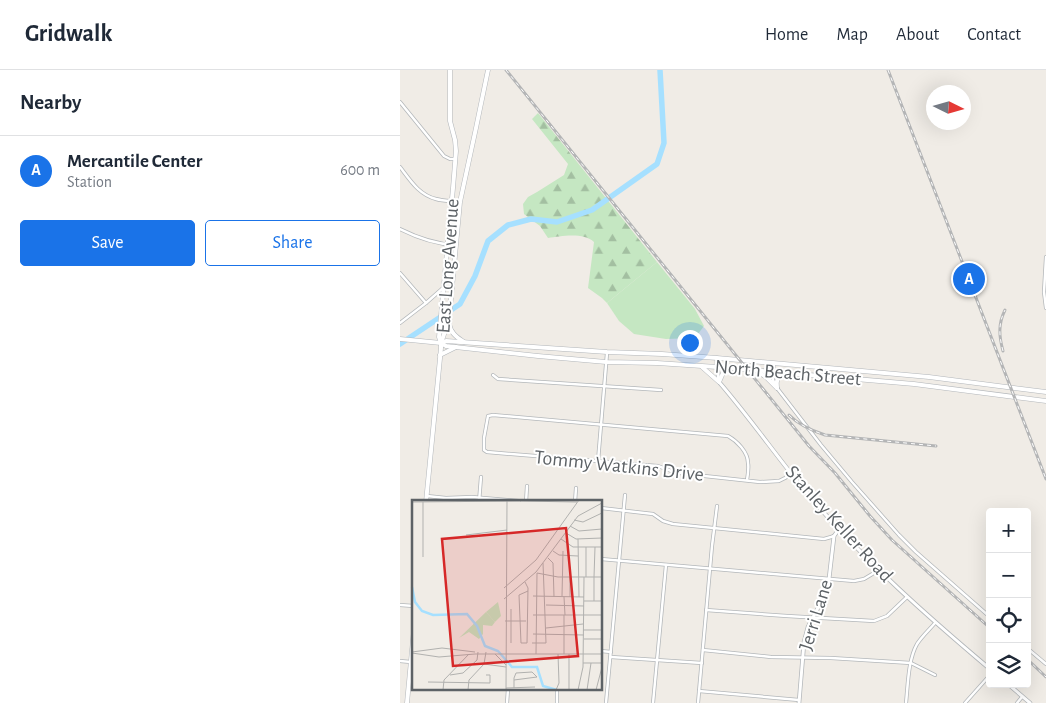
<!DOCTYPE html>
<html lang="en">
<head>
<meta charset="utf-8">
<style>
	:root { --surface:#fff; --page:#f6f6f7; --text:#1f2937; --muted:#747a83; --line:#e0e1e3; --accent:#1a73e8 }
	body { margin:0; font-family:"Alegreya Sans",sans-serif; background:var(--page); color:var(--text) }
	.controls { position:absolute; right:15px; bottom:15px; display:grid; overflow:hidden; border-radius:5px; box-shadow:0 5px 20px #0002 }
	.controls button { width:45px; height:45px; display:grid; place-items:center; padding:0; border:0; border-bottom:1px solid var(--line); background:var(--surface); color:var(--text); font:25px sans-serif }
	.compass { position:absolute; left:526px; top:15px; width:45px; height:45px; border-radius:50%; background:var(--surface); box-shadow:0 5px 20px #0002; rotate:95deg }
	.you { position:absolute; left:289px; top:272px; width:18px; height:18px; margin:-12px; border:4px solid #fff; border-radius:50%; background:#1a73e8; box-shadow:0 0 0 8px #1a73e833 }
	.badge { display:grid; place-items:center; width:32px; height:32px; border-radius:50%; background:var(--accent); color:#fff; font-size:16px; font-weight:700 }
	.pin { position:absolute; translate:-50% -50%; border:2px solid #fff; box-shadow:0 1px 5px #0006 }
	.list { margin:0; padding:0; list-style:none }
	h2 { display:flex; justify-content:space-between; align-items:center; height:65px; margin:0; padding:0 20px; font-size:21px }
	h2 small { font-size:16px; font-weight:400; color:var(--muted) }
	.list li { display:grid; grid-template-columns:32px 1fr auto; gap:15px; align-items:center; box-sizing:border-box; height:70px; padding:0 20px; border-top:1px solid var(--line) }
	.list b { display:block; font-size:19px; white-space:nowrap }
	.list p { margin:0; font-size:16px; white-space:nowrap; color:var(--muted) }
	.list em { font-size:16px; font-style:normal; color:var(--muted) }
	.actions { display:flex; gap:10px; padding:15px 20px }
	.actions a { flex:1; padding:11px 0; border:1px solid var(--accent); border-radius:5px; text-align:center; font-size:18px; color:var(--accent) }
	.actions .main { background:var(--accent); color:#fff }
	.icon { flex:none; width:28px; height:28px; fill:none; stroke:currentColor; stroke-width:2; stroke-linecap:round; stroke-linejoin:round }
	.map { position:relative; flex:none; width:646px; height:633px; overflow:hidden }
	header { display:flex; align-items:center; gap:30px; box-sizing:border-box; height:70px; padding:0 25px; background:var(--surface); border-bottom:1px solid var(--line) }
	header strong { font-size:24px }
	nav { display:flex; gap:28px; margin-inline-start:auto; font-size:18px }
	main { display:flex }
	aside { flex:1; background:var(--surface) }
	.map>svg:first-child { display:block }
	.green { fill:#c5e7c2 }
	.forest { fill:url(#forest-firs) }
	.lines { fill:none; stroke-linecap:round; stroke-linejoin:round }
	.river { stroke:#a6e0ff; stroke-width:5.5 }
	.minor-casing { stroke:#b3b7ba; stroke-width:4 }
	.tertiary-casing { stroke:#b3b7ba; stroke-width:4.5 }
	.secondary-casing { stroke:#b2b6ba; stroke-width:5 }
	.minor { stroke:#fff; stroke-width:2.5 }
	.tertiary { stroke:#fff; stroke-width:3 }
	.secondary { stroke:#fff; stroke-width:4 }
	.rail-casing { stroke:#b4b5b6; stroke-width:3 }
	.rail { stroke:#fff; stroke-width:1; stroke-dasharray:4; stroke-linecap:butt }
	.labels { text-anchor:middle; dominant-baseline:central; stroke-width:4; stroke-linejoin:round; paint-order:stroke }
	.street-label { font-size:20px; fill:#5d6266; stroke:#fff }
	.inset-river { fill:none; stroke:#a6e0ff; stroke-width:2.5 }
	.inset-road { fill:none; stroke:#b1b1af; stroke-width:1 }
	.view { fill:#d62828; fill-opacity:0.15; stroke:#d62828; stroke-width:2.5 }
	.inset-edge { fill:none; stroke:#5d6266; stroke-width:2.5 }
</style>
</head>
<body>
<header>
<strong>Gridwalk</strong>
<nav><a>Home</a><a>Map</a><a>About</a><a>Contact</a></nav>
</header>
<main>
<aside>
<h2>Nearby<small></small></h2>
<ul class="list">
<li><span class="badge">A</span><div><b>Mercantile Center</b><p>Station</p></div><em>600 m</em></li>
</ul>
<div class="actions"><a class="main">Save</a><a>Share</a></div>
</aside>
<div class="map">
<svg width="646" height="633" viewBox="0 0 646 633">
	<defs>
		<pattern id="forest-firs" width="22" height="20" patternUnits="userSpaceOnUse" patternTransform="scale(1.25)"><rect width="22" height="20" fill="#c5e7c2"/><path d="M5 1l3.5 6h-7zM16 11l3.5 6h-7z" fill="#a3bfa1"/></pattern>
	</defs>
	<rect width="100%" height="100%" fill="#f0ece6"/>
	<path class="green" d="M257,192l38,47 9,17 -9,12 -29,1 -32,-5 -15,-13 -12,-18z"/>
	<path class="forest" d="M138,43l119,149 -50,41 -5,-5 -14,-10 6,-46c-10,-10 -33,-6 -46,-4l-8,-12 -16,-12 -1,-10 5,-7 9,-5 27,-17 4,-11 -36,-45z"/>
	<g class="lines">
		<path class="river" d="M0,274l60,-40 15,-28 13,-35 20,-16 23,-6 26,3 35,-12 65,-46 7,-21 -4,-73"/>
		<defs>
			<g id="minor">
				<path d="M0,32l44,54 6,3h5"/>
				<path d="M0,97c10,13 19,28 36,32 7,2 16,2 24,3"/>
				<path d="M0,159c18,9 35,15 55,16"/>
				<path d="M646,187l-2,35 2,16"/>
				<path d="M0,203l26,30"/>
				<path d="M0,253l26,-20 17,-15"/>
				<path d="M374,293l-1,17 4,8 44,57 31,37 47,53 17,17 74,65"/>
				<path d="M93,305l5,4 163,11"/>
				<path d="M198,391l9,-108"/>
				<path d="M347,410c1,-6 2,-12 1,-17 0,-11 -11,-22 -20,-27l-235,-21 -5,1 -4,22v12l3,2 171,14 16,6 12,2 74,8 19,-1 6,-3 7,-5"/>
				<path d="M27,426l19,2 26,-1 58,5"/>
				<path d="M79,432l2,-25"/>
				<path d="M126,432l1,-16"/>
				<path d="M175,432l1,-14"/>
				<path d="M201,438l52,6 10,7 10,3 151,15 7,-2 3,-1"/>
				<path d="M201,489l253,22 10,-2 15,-9"/>
				<path d="M0,535l14,1"/>
				<path d="M306,540l81,6 87,5 13,-5 20,-19"/>
				<path d="M627,578l19,16"/>
				<path d="M303,580l68,7 60,1 80,5 24,12"/>
				<path d="M201,581l10,1"/>
				<path d="M211,587l91,6"/>
				<path d="M0,591l11,1"/>
				<path d="M299,621l100,9"/>
				<path d="M107,633l1,-14"/>
				<path d="M157,633v-14"/>
				<path d="M206,633l19,-208"/>
				<path d="M253,633l13,-138"/>
				<path d="M298,633l14,-157 5,-40"/>
				<path d="M506,633c2,-18 2,-43 11,-59 5,-8 12,-14 18,-21"/>
				<path d="M565,633l25,-28"/>
				<path d="M617,633l5,-6"/>
			</g>
			<g id="tertiary">
				<path d="M317,288v9l2,15c32,37 60,78 92,116 54,63 116,118 179,171"/>
				<path d="M608,614l22,19"/>
				<path d="M399,633l5,-61 4,-15 14,-27 7,-21 5,-43 5,-7"/>
			</g>
			<g id="secondary">
				<path d="M49,253c1,9 7,14 15,19"/>
				<path d="M0,269l41,4 5,3 92,10 68,6 51,1 60,4 197,17 132,17"/>
				<path d="M41,273l5,-2 161,11 55,2 55,4 212,19 117,15"/>
				<path d="M41,273l8,-23 11,-118 16,-74 12,-58"/>
				<path d="M40,285l16,-8"/>
				<path d="M302,297l17,15 4,-9 5,-5"/>
				<path d="M358,302l8,5 11,11"/>
				<path d="M377,318c-1,-7 0,-11 6,-15"/>
				<path d="M26,432l15,-154v-5l-2,-6 14,-149 3,-37 -1,-11 -5,-19v-51"/>
				<path d="M7,633l7,-74"/>
			</g>
		</defs>
		<use href="#minor" class="minor-casing"/>
		<use href="#tertiary" class="tertiary-casing"/>
		<use href="#secondary" class="secondary-casing"/>
		<use href="#minor" class="minor"/>
		<use href="#tertiary" class="tertiary"/>
		<use href="#secondary" class="secondary"/>
		<defs>
			<g id="rail">
				<path d="M106,0l303,376 26,27 35,43 22,24 98,88"/>
				<path d="M488,0l158,409"/>
				<path d="M603,281c-4,-15 -5,-27 2,-41"/>
				<path d="M389,345c10,10 24,16 36,20l111,11"/>
				<path d="M627,589l19,18"/>
			</g>
		</defs>
		<use href="#rail" class="rail-casing"/>
		<use href="#rail" class="rail"/>
	</g>
	<g class="labels">
		<g class="street-label">
			<text transform="translate(48 196) rotate(-86)">East Long Avenue</text>
			<text transform="translate(388 303) rotate(5)">North Beach Street</text>
			<text transform="translate(219 396) rotate(6)">Tommy Watkins Drive</text>
			<text transform="translate(439 454) rotate(48)">Stanley Keller Road</text>
			<text transform="translate(416 545) rotate(-73)">Jerri Lane</text>
		</g>
	</g>
	<g transform="translate(12 430)">
		<rect width="190" height="190" fill="#f0ece6"/>
		<path d="M86,102l3,14 -6,6 -9,-10z" fill="#c5e7c2"/>
		<path d="M74,112l9,10 -3,4 -9,-1v9l-4,5 -10,-7 -10,6z" fill="#c5e7c2"/>
		<path class="inset-river" d="M0,87l3,15 7,9 11,4 34,-1 10,12 8,20 13,5 14,16h25l6,19 14,4"/>
		<path class="inset-road" d="M108,1l57,1M0,2l109,-1M162,20l9,2 19,-9M158,26l9,5 23,-2M154,33l10,6 26,-1M54,35l41,-5M149,39l12,8h29M166,39l1,58M174,47v30M141,51l6,4 19,1M11,57v-55M136,58l5,5 1,34M125,73l21,4h44M182,77l1,-30M113,82l3,6 -1,55h-6l-2,-48 9,-4M92,88l32,-28 43,-60M121,96l51,1M150,96l1,-45M152,97l1,18M158,97v-20M92,99l32,-27 42,-56 24,-13M172,101h18M182,101v-24M134,105l38,1M99,109v34M121,115h69M152,115v39M93,121h21M134,128l37,-4M171,130h19M121,134l51,1M172,139h18M120,143h14l-3,-80M0,152l30,-4 33,4M0,153l27,4 36,-3h127M83,154l11,11M124,154l1,-81M171,163h19M72,164l22,3M38,175l13,-2 14,-13 1,-8M102,180l23,-3 -5,-5 -16,1 -2,5v10M16,182l62,1v-8h-4M94,188l29,-1M31,190l1,-10 25,-26M56,190l1,-10 15,-16 2,-12M94,190l1,-190M144,190l3,-7 -1,-29M157,190v-36M166,190l5,-23 1,-90M175,190l4,-27M184,190l6,-23"/>
		<path class="view" d="M154,28l12,128 -125,10 -11,-127z"/>
		<rect width="190" height="190" class="inset-edge"/>
	</g>
</svg>
<div class="controls">
<button>+</button>
<button>−</button>
<button><svg class="icon" aria-label="locate" viewBox="0 0 24 24"><circle cx="12" cy="12" r="6"/><path d="M12 2v4M12 18v4M2 12h4M18 12h4"/></svg></button>
<button><svg class="icon" aria-label="layers" viewBox="0 0 24 24"><path d="M12 4l9 5-9 5-9-5zM3 14l9 5 9-5"/></svg></button>
</div>
<svg class="compass" viewBox="-18 -18 36 36"><path d="M0-13l5 13h-10z" fill="#e53935"/><path d="M0 13l5-13h-10z" fill="#747a83"/></svg>
<div class="you"></div>
<div class="pin badge" style="left:569px;top:209px">A</div>
</div>
</main>
</body>
</html>
